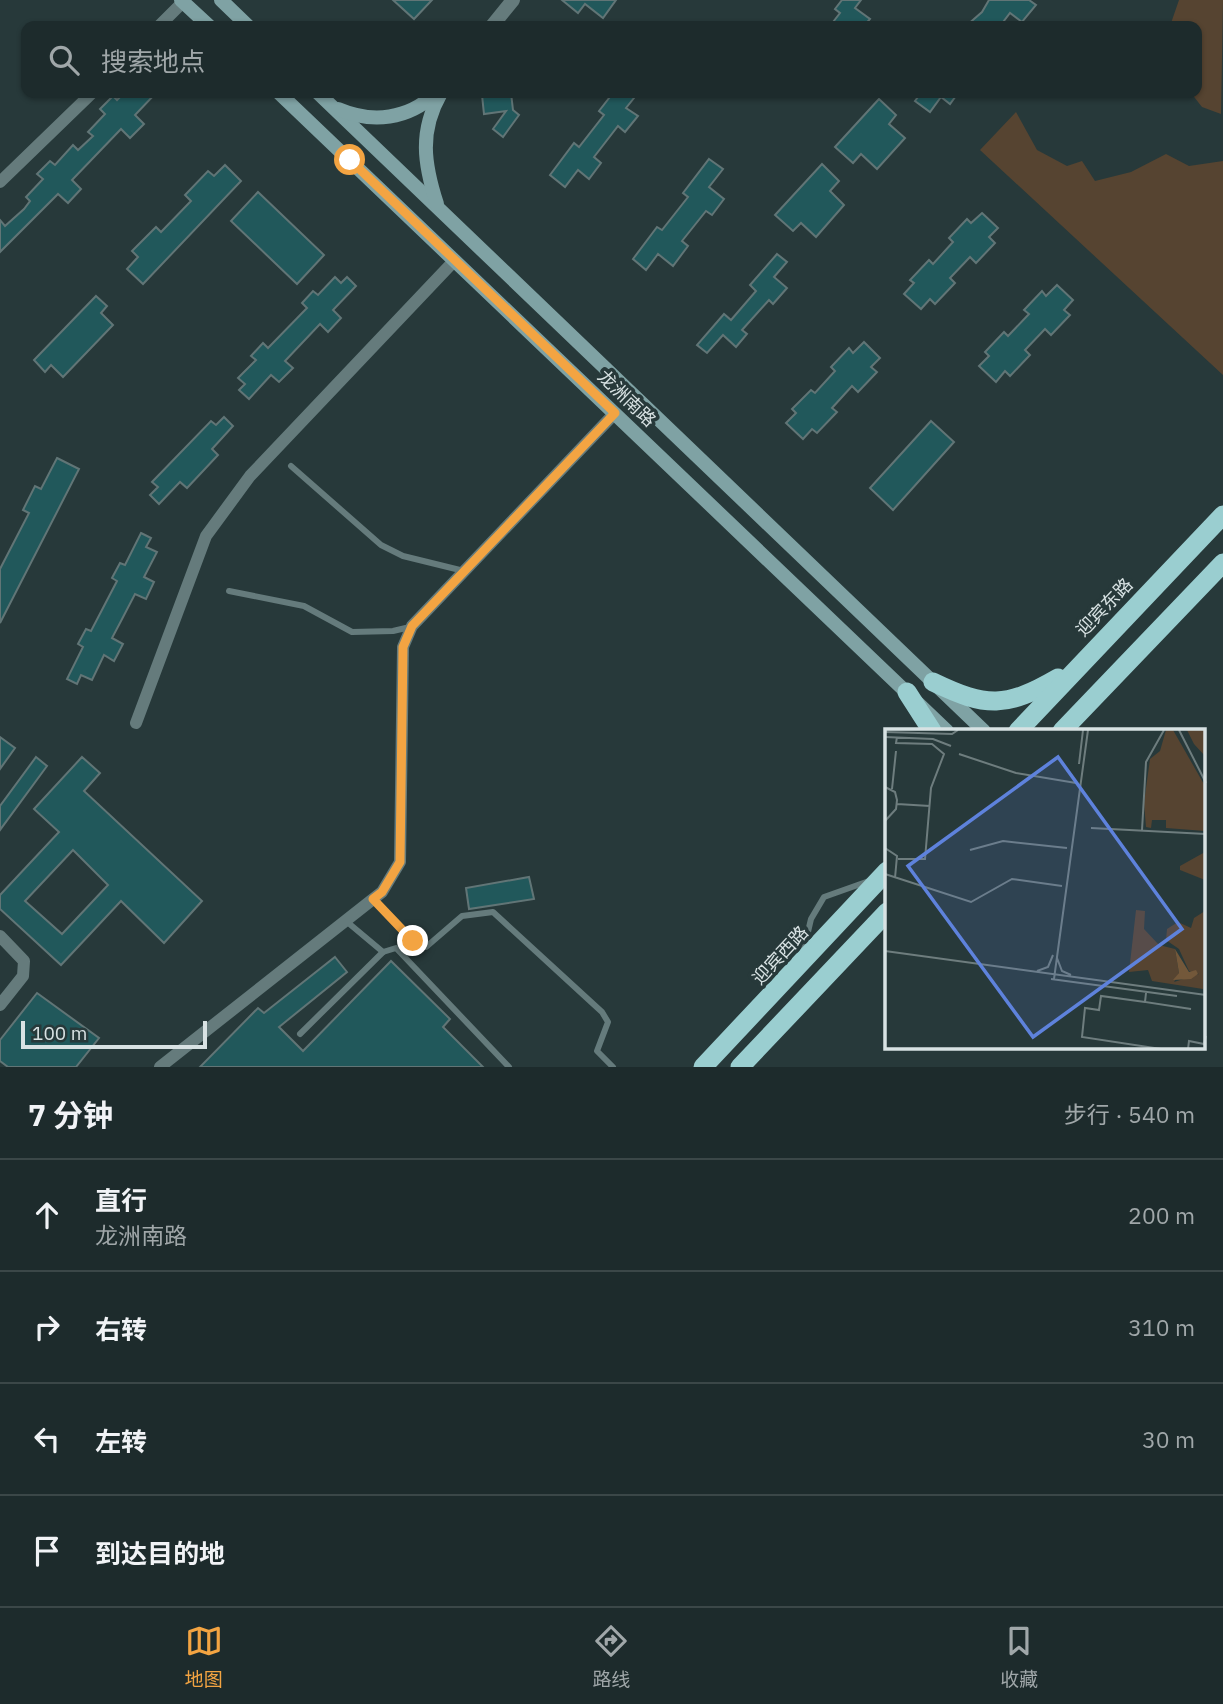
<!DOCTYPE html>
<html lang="zh">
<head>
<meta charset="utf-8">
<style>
	:root { --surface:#1d2b2c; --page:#253334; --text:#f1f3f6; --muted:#a0a7a9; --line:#3b4748; --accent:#f3a442 }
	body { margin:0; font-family:"IBM Plex Sans","Noto Sans SC",sans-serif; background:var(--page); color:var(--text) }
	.scale { position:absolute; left:21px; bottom:18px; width:186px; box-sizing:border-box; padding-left:7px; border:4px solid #d8e2e3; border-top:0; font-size:19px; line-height:24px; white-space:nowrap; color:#d8e2e3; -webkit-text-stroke:5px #27393a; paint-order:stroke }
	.stop { position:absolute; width:21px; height:21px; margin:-16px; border:5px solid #f3a442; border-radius:50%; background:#fff }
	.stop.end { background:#f3a442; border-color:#fff; box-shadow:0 2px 7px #0008 }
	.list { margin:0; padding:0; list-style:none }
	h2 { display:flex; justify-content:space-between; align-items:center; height:91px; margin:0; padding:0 28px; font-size:30px }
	h2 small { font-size:23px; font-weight:400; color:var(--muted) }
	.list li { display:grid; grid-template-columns:46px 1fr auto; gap:21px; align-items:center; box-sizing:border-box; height:112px; padding:0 28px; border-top:2px solid var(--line) }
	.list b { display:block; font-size:26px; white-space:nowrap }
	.list p { margin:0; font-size:23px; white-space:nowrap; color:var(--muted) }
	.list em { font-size:23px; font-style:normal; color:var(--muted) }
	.icon { flex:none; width:38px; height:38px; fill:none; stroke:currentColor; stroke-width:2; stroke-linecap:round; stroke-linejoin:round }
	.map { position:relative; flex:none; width:1223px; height:1067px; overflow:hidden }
	.search { position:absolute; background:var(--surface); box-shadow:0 2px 5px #0004; left:21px; right:21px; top:21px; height:77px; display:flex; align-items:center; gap:18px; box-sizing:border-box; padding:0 24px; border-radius:14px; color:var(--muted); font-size:26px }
	.sheet { height:539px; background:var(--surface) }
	nav { display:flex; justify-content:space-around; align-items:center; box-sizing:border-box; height:98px; border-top:2px solid var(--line); background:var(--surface); font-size:19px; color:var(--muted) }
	nav a { display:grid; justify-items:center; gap:4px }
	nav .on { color:var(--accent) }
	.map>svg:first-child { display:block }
	.green { fill:#564431 }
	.building { fill:#21585b; stroke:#617576; stroke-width:2; fill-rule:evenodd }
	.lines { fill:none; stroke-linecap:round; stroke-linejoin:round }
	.service { stroke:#657b7c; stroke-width:6 }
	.minor { stroke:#657b7c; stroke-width:12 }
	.tertiary { stroke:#657b7c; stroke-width:14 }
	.secondary { stroke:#7fa2a4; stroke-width:14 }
	.trunk { stroke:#9aced0; stroke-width:19 }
	.route { stroke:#f3a442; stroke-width:9 }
	.labels { text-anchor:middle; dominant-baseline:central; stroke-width:7; stroke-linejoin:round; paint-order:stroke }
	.street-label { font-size:18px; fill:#d8e2e3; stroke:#27393a }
	.inset-road { fill:none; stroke:#6e7d7e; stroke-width:2 }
	.view { fill:#5e82dc; fill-opacity:0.15; stroke:#5e82dc; stroke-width:3.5 }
	.inset-edge { fill:none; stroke:#d8e2e3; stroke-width:3.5 }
</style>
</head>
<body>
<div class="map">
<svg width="1223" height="1067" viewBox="0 0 1223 1067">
	<rect width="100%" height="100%" fill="#27393a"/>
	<g class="green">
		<path d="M1179,0h44l-2,114 -19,-7 -11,-14h6v-67h-27z"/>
		<path d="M1016,112l21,38 30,16 15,-5 13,20 36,-9 35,-18 23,12 34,-5v214l-243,-225z"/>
	</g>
	<g class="building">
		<path d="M393,0h39l-18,19z"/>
		<path d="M562,0h54l-13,18 -18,-14 -7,9z"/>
		<path d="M842,0h19l-6,8 15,11 -6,7h-34l10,-13 -5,-4z"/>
		<path d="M989,0h40l7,5 -14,17 -12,-9 -10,13h-34l16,-14z"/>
		<path d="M124,93h32l-21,22 9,9 -14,14 -9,-9 -49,51 9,9 -13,14 -10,-9 -58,58v-32l5,6 19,-17 6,-8 -4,-4 17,-18 -6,-5 13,-13 5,4 18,-20 5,5 15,-14 -5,-4 17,-18 -5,-5 13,-13 4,4z"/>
		<path d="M489,93h22l2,17 6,5 -16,22 -10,-8 13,-18 -22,3 -2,-19z"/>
		<path d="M613,93h25l-12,15 12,8 -13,16 -7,-6 -24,31 7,6 -12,16 -11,-9 -13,17 -15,-12 24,-32 5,4 25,-32 -5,-4z"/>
		<path d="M921,93h37l-8,11 -9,-7 -11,15 -15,-11z"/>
		<path d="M879,99l17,16 -7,9 16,14 -28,31 -16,-15 -8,9 -18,-16z"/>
		<path d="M709,159l14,10 -14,18 15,12 -12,16 -6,-4 -24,30 6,5 -15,20 -15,-12 -12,16 -13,-11 24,-32 5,3 26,-33 -5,-4z"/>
		<path d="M822,164l17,17 -9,10 14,14 -28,32 -15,-14 -8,8 -18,-16z"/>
		<path d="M225,165l16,16 -98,103 -16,-15 11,-12 -6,-6 24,-24 5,5 30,-31 -6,-6 23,-24 6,5z"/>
		<path d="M258,192l66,63 -27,29 -66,-63z"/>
		<path d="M982,213l16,15 -9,9 6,6 -19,20 -6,-6 -20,21 5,5 -20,21 -5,-5 -9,10 -17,-15 10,-11 -4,-3 19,-20 4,4 20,-22 -4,-4 18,-19 4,4z"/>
		<path d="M777,254l10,8 -13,15 13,11 -14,16 -4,-4 -27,30 5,4 -11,13 -13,-12 -16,18 -10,-8 27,-31 7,6 25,-29 -6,-6z"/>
		<path d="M335,277l6,6 6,-6 9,9 -23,24 8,8 -13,14 -8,-8 -35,37 8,7 -14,14 -8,-7 -22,24 -10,-9 6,-6 -7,-6 18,-18 -5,-4 12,-13 5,5 39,-40 -5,-5 11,-12 5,4z"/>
		<path d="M1057,285l16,15 -9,10 6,5 -19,20 -6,-6 -20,21 5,5 -20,21 -5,-5 -9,11 -17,-16 10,-10 -4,-4 19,-20 4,4 21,-22 -5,-4 18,-19 4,5z"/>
		<path d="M96,296l11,10 -6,7 12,12 -50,52 -12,-12 -6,7 -11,-12z"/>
		<path d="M864,342l16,16 -9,9 6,5 -19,20 -6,-6 -20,22 5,4 -20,21 -5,-4 -9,10 -17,-16 10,-10 -4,-4 19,-19 4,3 20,-22 -4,-4 18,-19 4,5z"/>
		<path d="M224,417l9,9 -21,23 6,6 -31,33 -7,-6 -21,22 -9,-9 8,-8 -6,-5 59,-61 5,4z"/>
		<path d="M931,421l23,21 -61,68 -23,-22z"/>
		<path d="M57,458l22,11 -79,154v-54l29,-56 -6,-3 12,-24 6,3z"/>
		<path d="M141,533l10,5 -5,9 11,5 -13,25 10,5 -8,17 -11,-5 -14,27 -9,17 11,6 -9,17 -10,-6 -12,25 -11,-5 -4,9 -10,-5 16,-32 -5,-3 8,-15 5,2 26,-50 -5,-3 8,-15 5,2z"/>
		<path d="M0,737l15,11 -15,21z"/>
		<path d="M36,757l11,9 -47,64v-24z"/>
		<path d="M82,757l18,16 -16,18 118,110 -38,42 -43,-42 -60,64 -61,-56v-14l59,-63 -25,-23zM73,850l35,35 -46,49 -37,-33z"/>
		<path d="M529,877l5,22 -65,10 -3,-21z"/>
		<path d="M335,957l12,15 -68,55 24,24 88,-90 59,58 -7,8 40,40h-283l58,-59 6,5z"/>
		<path d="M37,993l62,45 -23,29h-68l-8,-6v-21z"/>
	</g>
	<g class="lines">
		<g class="service">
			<path d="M291,466l90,79 22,11 61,15"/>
			<path d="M229,591l75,15 48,26 41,-1 17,-4"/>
			<path d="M373,899l40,42 13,6 36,-31 31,-4 109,100 6,10 -11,29 16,16"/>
			<path d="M346,921l37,31"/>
			<path d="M803,953l8,-34 13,-22 45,-16"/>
			<path d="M300,1034l83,-82 13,-4 113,119"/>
		</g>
		<g class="minor">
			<path d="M159,26l24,-24"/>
			<path d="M0,182l92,-89"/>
			<path d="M136,723l70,-187 44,-60 205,-216"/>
			<path d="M0,936l24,25 -1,15 -23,29"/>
			<path d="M160,1067l222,-175 18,-30 3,-215 9,-21 203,-213"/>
		</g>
		<path class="tertiary" d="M492,26l21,-26"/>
		<g class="secondary">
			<path d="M181,0l28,26"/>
			<path d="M221,0l27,26"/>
			<path d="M279,93l668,638"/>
			<path d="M318,93l666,638"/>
			<path d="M338,109c35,15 70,10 97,-15"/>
			<path d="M437,204c-13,-40 -18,-73 4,-111"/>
		</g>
		<g class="trunk">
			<path d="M933,682c54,26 73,26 125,-4"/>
			<path d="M907,692l25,39"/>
			<path d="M1018,731l205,-216"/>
			<path d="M1062,731l161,-168"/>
			<path d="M703,1067l184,-196"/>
			<path d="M740,1067l147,-155"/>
		</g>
	</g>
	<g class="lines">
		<path class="route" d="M350,160l265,253 -203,213 -9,21 -3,215 -18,30 -9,7 40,42"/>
	</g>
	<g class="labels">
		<g class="street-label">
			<text transform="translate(627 398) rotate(44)">龙洲南路</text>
			<text transform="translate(1104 607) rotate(-46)">迎宾东路</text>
			<text transform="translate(780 955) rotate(-47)">迎宾西路</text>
		</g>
	</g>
	<g transform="translate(885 729)">
		<rect width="320" height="320" fill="#27393a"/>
		<path d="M281,1h7l32,56v45l-39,-3v-8h-14l-1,8 -5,-1 -2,-24 6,-44 10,-8zM302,1h18v26l-11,-12zM320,123v28l-25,-10v-4zM251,181l9,1 -1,18 15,16 16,4 4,24 -5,9 25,-8 -10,-3 -10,-22 -13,-9 1,-11 11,-7 13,6 3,-10 11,-7 -2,78 -51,-8 -4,-11 -19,2z" fill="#564431"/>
		<path d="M290,220l14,23 7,-2 2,4 -7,5 -18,1 6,-7z" fill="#73583a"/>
		<path class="inset-road" d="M294,1l27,53M0,3l67,2 6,-4M0,8l48,2 18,7M12,8l-1,6 36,1 12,10 -13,34 -6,71h-27M74,25l57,19 60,10M194,35l4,-34M0,58l10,5 2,8 -1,9 -11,12M7,60l4,-38M12,75l33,2M206,99l115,6M257,101l4,-68 18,-32M0,119l12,8 -2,22M85,121l33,-9 64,7M0,145l86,28 41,-23 50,7M0,222l321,44M172,229l5,13 9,4M152,242l11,-4 5,-12M166,250l126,17M169,250l34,-249M261,264l-1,9 46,7M260,273l-44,-6 -2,14 -14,-2 -3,29 79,12M303,320l1,-8 15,3 2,-8"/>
		<path class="view" d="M173,28l124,172 -149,108 -125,-171z"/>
		<rect width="320" height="320" class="inset-edge"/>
	</g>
</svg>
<div class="scale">100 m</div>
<div class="stop" style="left:350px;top:160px"></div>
<div class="stop end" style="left:413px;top:941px"></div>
<div class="search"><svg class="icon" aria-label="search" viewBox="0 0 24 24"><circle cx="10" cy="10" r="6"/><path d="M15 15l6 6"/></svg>搜索地点</div>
</div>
<section class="sheet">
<h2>7 分钟<small>步行 · 540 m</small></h2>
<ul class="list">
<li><svg class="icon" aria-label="ahead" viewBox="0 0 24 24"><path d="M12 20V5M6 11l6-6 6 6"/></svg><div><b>直行</b><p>龙洲南路</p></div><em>200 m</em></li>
<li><svg class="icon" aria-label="right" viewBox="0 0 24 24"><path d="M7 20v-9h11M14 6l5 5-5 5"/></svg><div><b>右转</b></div><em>310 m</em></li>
<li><svg class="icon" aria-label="left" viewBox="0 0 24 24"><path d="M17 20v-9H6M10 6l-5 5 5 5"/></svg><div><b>左转</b></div><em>30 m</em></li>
<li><svg class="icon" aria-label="arrive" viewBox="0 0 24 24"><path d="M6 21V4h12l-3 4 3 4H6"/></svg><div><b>到达目的地</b></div></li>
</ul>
</section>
<nav>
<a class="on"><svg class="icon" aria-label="map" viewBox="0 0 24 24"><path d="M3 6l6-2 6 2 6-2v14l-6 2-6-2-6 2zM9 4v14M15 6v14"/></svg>地图</a>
<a><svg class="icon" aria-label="directions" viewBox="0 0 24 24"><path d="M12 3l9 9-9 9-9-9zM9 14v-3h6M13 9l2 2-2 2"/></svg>路线</a>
<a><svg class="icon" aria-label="saved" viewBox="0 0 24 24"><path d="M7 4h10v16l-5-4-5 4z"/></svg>收藏</a>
</nav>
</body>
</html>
